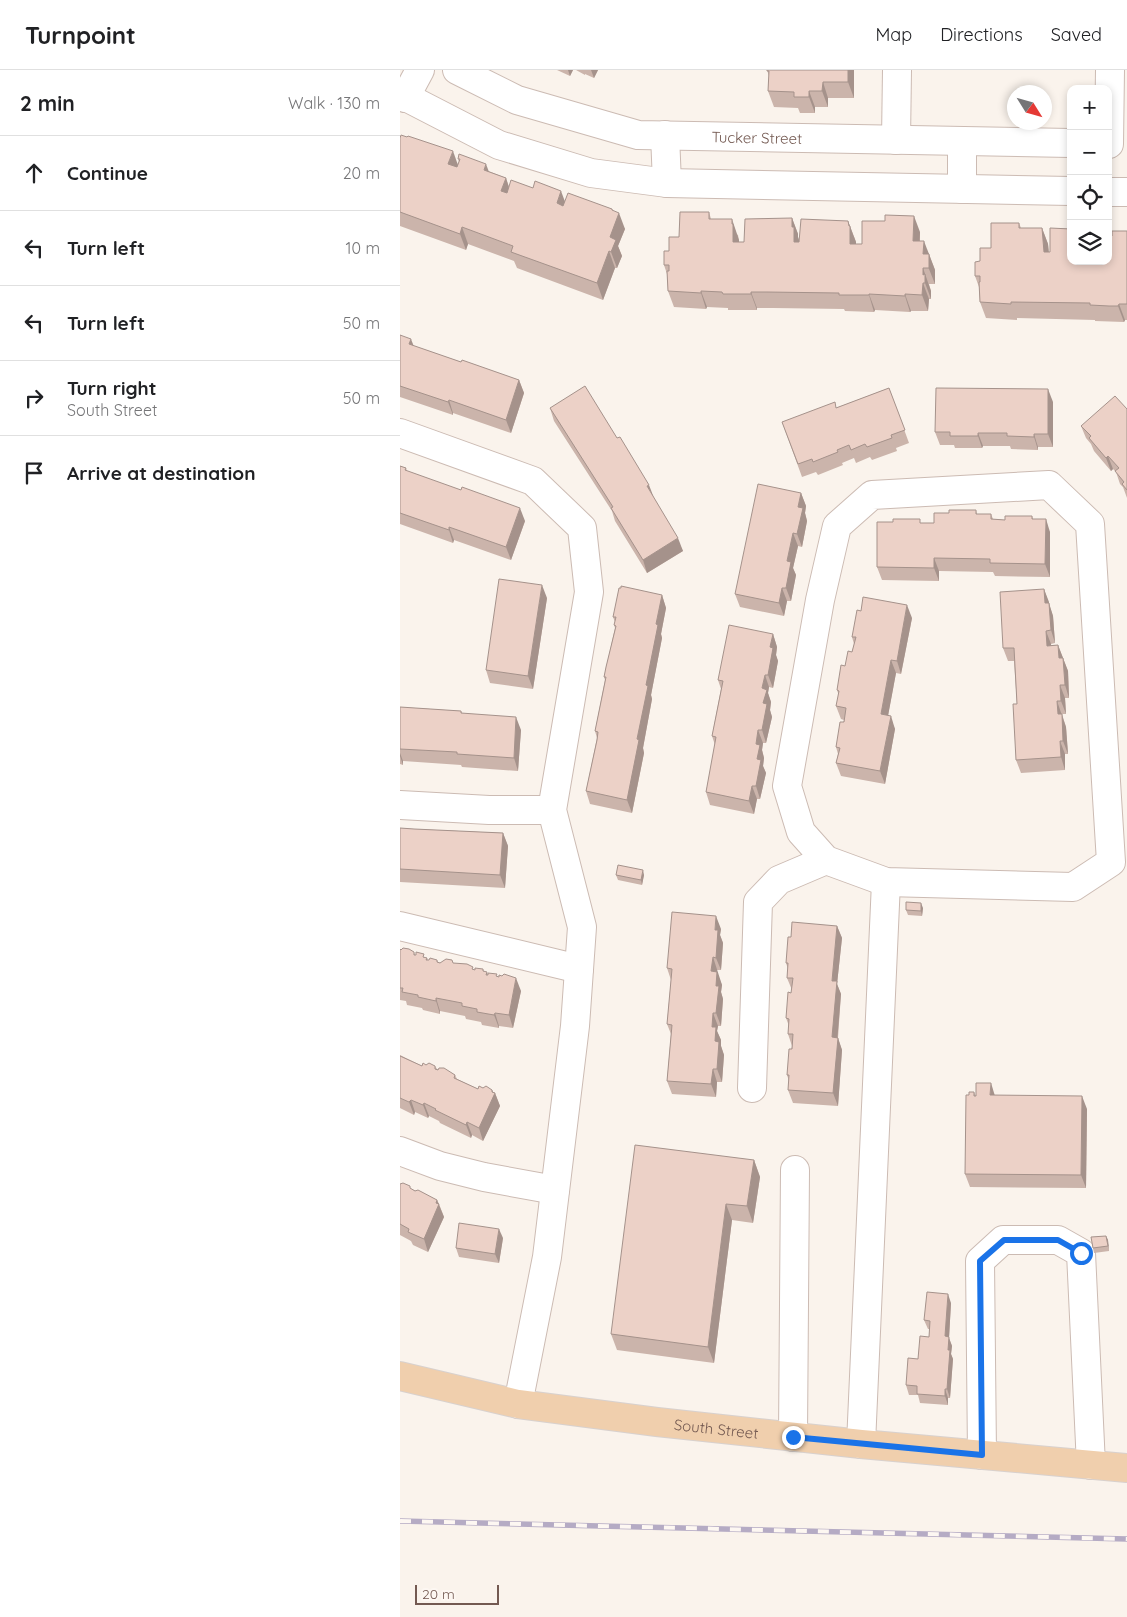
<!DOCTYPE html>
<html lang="en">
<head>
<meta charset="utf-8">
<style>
	:root { --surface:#fff; --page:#f6f6f6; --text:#202124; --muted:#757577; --line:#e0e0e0 }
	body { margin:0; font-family:Quicksand,sans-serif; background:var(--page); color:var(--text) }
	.controls { position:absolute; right:15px; top:15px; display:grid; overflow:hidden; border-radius:10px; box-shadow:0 2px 8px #0003 }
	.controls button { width:45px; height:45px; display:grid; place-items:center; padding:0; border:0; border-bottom:1px solid var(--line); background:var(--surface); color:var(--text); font:25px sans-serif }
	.compass { position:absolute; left:607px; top:15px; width:45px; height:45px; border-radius:50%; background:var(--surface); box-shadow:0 2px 8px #0003; rotate:127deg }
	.scale { position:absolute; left:15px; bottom:12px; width:84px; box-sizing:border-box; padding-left:5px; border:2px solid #735951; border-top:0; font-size:14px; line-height:18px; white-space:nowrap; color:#735951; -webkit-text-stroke:4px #fdf7f2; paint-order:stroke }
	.stop { position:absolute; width:15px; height:15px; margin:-11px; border:4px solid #1a73e8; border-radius:50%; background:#fff }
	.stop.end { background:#1a73e8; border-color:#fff; box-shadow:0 1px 5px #0008 }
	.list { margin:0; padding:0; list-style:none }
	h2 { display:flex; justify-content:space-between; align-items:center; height:65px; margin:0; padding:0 20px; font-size:21px }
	h2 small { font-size:16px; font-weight:400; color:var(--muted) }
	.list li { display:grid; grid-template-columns:32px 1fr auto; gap:15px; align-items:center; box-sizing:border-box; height:75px; padding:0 20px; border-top:1px solid var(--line) }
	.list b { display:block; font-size:19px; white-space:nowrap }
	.list p { margin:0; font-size:16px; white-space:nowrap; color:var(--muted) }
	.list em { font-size:16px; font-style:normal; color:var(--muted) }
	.icon { flex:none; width:28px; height:28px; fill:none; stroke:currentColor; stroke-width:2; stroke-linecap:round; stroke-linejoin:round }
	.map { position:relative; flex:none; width:727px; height:1547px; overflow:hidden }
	header { display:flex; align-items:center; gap:30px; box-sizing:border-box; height:70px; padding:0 25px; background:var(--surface); border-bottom:1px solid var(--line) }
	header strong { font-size:24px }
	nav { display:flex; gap:28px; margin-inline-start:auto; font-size:18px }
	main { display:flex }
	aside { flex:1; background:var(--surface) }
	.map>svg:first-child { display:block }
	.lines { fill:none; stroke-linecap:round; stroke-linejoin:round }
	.minor-casing { stroke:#ccbbb3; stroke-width:30 }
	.major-casing { stroke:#d8d1ce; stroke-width:30 }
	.minor { stroke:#fff; stroke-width:28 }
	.major { stroke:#f0cfad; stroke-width:28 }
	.rail-casing { stroke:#b5abc4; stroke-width:5.5 }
	.rail { stroke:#fdf7f2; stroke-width:4; stroke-dasharray:11; stroke-linecap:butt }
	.wall { fill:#cbb4ab }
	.shaded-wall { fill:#a5928b }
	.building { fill:#ecd1c7; stroke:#a5928b }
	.route { stroke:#1a73e8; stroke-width:6 }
	.labels { text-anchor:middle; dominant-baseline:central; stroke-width:4.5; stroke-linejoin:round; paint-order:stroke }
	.street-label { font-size:15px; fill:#735951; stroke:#fdf7f2 }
</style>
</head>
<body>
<header>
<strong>Turnpoint</strong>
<nav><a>Map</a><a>Directions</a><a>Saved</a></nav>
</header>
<main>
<aside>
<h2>2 min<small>Walk · 130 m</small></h2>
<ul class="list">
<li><svg class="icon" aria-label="ahead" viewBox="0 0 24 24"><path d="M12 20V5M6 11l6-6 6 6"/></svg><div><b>Continue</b></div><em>20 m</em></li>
<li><svg class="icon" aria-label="left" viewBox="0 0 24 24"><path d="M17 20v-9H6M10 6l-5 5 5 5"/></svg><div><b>Turn left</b></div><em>10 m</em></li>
<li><svg class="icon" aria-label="left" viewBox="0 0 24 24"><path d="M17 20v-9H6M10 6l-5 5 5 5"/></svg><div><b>Turn left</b></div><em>50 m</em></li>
<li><svg class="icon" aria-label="right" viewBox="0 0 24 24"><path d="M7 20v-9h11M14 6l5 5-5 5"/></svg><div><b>Turn right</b><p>South Street</p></div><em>50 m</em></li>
<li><svg class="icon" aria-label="arrive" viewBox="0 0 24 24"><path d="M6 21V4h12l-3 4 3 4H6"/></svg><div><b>Arrive at destination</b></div></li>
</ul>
</aside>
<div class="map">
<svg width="727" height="1547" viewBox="0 0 727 1547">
	<rect width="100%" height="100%" fill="#faf3ec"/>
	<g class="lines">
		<defs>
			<g id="minor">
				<path id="s1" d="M57,0l60,30 121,35 433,8"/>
				<path d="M0,24l99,51 92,28 76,10 404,8"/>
				<path d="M5,28l15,-28"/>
				<path d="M265,65l2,48"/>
				<path d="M496,70l1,-70"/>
				<path d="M709,74l1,-74"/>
				<path d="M562,119v-48"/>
				<path d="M708,122h19"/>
				<path d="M0,363l133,48 49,47 7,64 -37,218 30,117 -7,99 -28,231 -29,147"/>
				<path d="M0,735l89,5h63"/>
				<path d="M0,856l179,43"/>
				<path d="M352,1018l6,-186 21,-22 47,-20 60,22 187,5 38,-25 -21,-338 -41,-39 -177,10 -35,31 -17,74 -33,186 14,46 25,28"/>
				<path d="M0,1081l40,15 44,11 71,13"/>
				<path d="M393,1367l2,-267"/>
				<path d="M461,1374l25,-562"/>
				<path d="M582,1385l-2,-194 23,-21h55l23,13 10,212"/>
			</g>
			<g id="major">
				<path id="s2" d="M0,1306l118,28 139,18 204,22 266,24"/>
			</g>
		</defs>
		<use href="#minor" class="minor-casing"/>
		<use href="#major" class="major-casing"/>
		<use href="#minor" class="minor"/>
		<use href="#major" class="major"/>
		<defs>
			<path id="rail" d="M0,1451l727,18"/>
		</defs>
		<use href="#rail" class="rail-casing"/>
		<use href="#rail" class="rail"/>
	</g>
	<g class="wall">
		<path d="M157,0h16l-3,6z"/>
		<path d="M176,0h22l-4,8 -9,-4v1z"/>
		<path d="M367,0h87v28h-26v9h-13v6h-15l-2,-5 -24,-1 -6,-16 1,-15z"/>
		<path d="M0,68l58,26 1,-2 -1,-3 48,19 3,9 56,14 48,10 12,18 -7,17 4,10 -5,12h-2l-12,32 -86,-32 -3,-7 -46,-17 -2,6 -66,-24z"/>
		<path d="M309,142l2,7 27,16 1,7h5l48,-24 6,16v3l1,4 49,-20 8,21v2h6l58,-12v9l9,13 6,16v14h-6l2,7v8h-2l-1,12h-17l-1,1 -35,-2 -1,2 -29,-1 -1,-2 -71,-1h-16v2h-29v-2l-21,-1 -1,2 -32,-2 -6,-16 -1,-17 -3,-9 5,-14 10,-14z"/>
		<path d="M619,153l2,5h21l6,16 1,8 22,9 39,-7 2,-18 15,-5v89h-2l-1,2 -29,-1v-1l-78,-2v2l-31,-2 -6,-16 -1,-15 -4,-11 5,-15 11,-13z"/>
		<path d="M0,265l13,11 48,16 58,18 5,13 -13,40 -58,-20v2l-53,-18z"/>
		<path d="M489,318l20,55 -13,5 1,3 -25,9 -2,-3 -14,6 -2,-5 -12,5 1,2 -25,10 -2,-3 -14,5 -20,-55 54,-14z"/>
		<path d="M653,332v45h-15v3l-27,-1 -1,-3h-27l-1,2h-27l-1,-3h-14l-5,-13z"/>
		<path d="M150,338l104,90 29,53 -36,22 -32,-52 -3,-10 -58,-90z"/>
		<path d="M727,339v89l-4,-11 -3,-3 -4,-12 -3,-3 -2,2 -17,-20 -3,-7 -5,-6 -5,-12z"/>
		<path d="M0,396l6,2 1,3 118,50 -14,39 -57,-20 -1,3 -53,-19z"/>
		<path d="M401,423l5,13 -1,7 2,8 -5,26 -4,-1 -5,22 3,7 -5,26h-4l-3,15 -44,-9 -5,-13z"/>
		<path d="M576,440l1,4h14l2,5 12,1 27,-4 1,3 17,13v45l-55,-1 -2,-4 -54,-1v10l-57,-1 -5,-13 44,-44h13l15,-10z"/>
		<path d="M644,519l9,27 2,27 -4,1v1h7l10,26 1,27h-4l1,16h-4l4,13 2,27h-3v16l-44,3 -5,-13 1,-56 -3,-43h-6l-5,-13z"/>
		<path d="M262,525l4,13 -5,26 1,4 -11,57 1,4 -9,49 1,5 -12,60 -42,-9 -4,-13 11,-53 -2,-7 10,-51 -1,-3 11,-49 -1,-3 1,-3 -2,-5z"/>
		<path d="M147,528l-14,91 -43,-6 -4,-13z"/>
		<path d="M512,548l-11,56 -5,-1 -8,42 7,14 -10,55 -44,-8 -5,-13 2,-9 -2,-7 8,-27 -3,-1 -5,-13 3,-10 -2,-6 8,-24 7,-14 2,-8 -2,-7z"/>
		<path d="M373,564l4,13 -1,8 2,6 -5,27 -4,-1 -1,6 3,9 -1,8 2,7 -6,26h-3l-1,7 2,8 -1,8 3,7 -6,26h-3l-3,15 -44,-9 -4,-13 9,-47 -3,-9 9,-47 -3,-9z"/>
		<path d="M0,637l61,4 1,2 59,17 -3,41 -56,-4 -1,-2 -58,-4v4l-3,-1z"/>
		<path d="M0,758l14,1 89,4 5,13 -3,42 -105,-6z"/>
		<path d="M216,805h28l-2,10 -24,-5z"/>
		<path d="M523,838l-1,8 -14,-1 -2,-5z"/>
		<path d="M437,856l5,12 -5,46 4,10 -3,44 4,12 -4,56 -45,-3 -5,-13 1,-9 -2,-6 5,-29 -4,-12 1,-8 -3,-8 6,-28 -5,-12 1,-9 -2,-6 5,-26z"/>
		<path d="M321,859l-1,6 3,8 -2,27h-4v3l5,12 -1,7 2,7 -2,27h-3l-1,5 4,9v6l3,9 -2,27h-5l-1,15 -44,-3 -5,-13 4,-47 -4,-10 4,-44 -4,-12z"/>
		<path d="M0,879l14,3 1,3 12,3 1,2h9l1,2 2,1h13l21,7 9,-1 1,3h3l1,3 10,2 23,14 -8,37 -14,-2v2l-17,-3 -1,-3 -15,-3 -1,-3 -25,-5v3l-17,-4 -1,-2 -15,-3 -1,-4 -6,-1z"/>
		<path d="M0,985l22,11 4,-1 9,1 2,3 18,6 2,4 21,10 5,-1 9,2 1,2 2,1 5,13 -17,35 -11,-6 -1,3 -31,-15 -1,-2 -10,-5 -1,2 -13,-6 -1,3 -14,-7z"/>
		<path d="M574,1022l2,4 19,-1 92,14 -1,79 -116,-1 -5,-13 4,-79z"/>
		<path d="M354,1090l6,17 -7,46 -21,-3 -18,143 -97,-13 -6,-16z"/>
		<path d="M0,1114l37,16 2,4 5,13 -16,35 -15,-7 -2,-4 -11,-6z"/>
		<path d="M706,1166l2,4 1,11 -15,2 -1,-5z"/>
		<path d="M103,1168l-4,25 -40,-6 -3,-9z"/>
		<path d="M551,1233l-2,35 3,8 -1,8 2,5 -3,39h-2v7l-28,-2 -2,-8h-9l-3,-10 23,-48 1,-8h-2l-4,-9z"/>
	</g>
	<g class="shaded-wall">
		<path d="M168,0h5l-3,6z"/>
		<path d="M191,0h7l-4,8z"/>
		<path d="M448,0h6v28l-6,-16z"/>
		<path d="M423,12l5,16v9l-6,-16z"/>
		<path d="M409,21l6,16v6l-6,-16z"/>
		<path d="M53,81l6,17 -11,-4z"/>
		<path d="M86,94l6,16 -8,-10z"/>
		<path d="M106,108l5,16 -10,-3z"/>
		<path d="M161,121l6,16 -4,13 -6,-17z"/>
		<path d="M212,139l4,11 3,-7 6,16 -7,17 4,10 -5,12 -6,-16 -1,-15z"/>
		<path d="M514,146l6,16 -1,25 -6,-16z"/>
		<path d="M392,148l6,16v3l2,6 -6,-1 -2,-15z"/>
		<path d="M332,149l7,21v18l-6,-16z"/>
		<path d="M448,151l8,21v18l-6,-16z"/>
		<path d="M62,157l6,17 -2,6 -6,-16z"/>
		<path d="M642,158l6,16 2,24 -6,-16z"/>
		<path d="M524,171l11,29v14l-12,-30z"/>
		<path d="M209,181l6,17 -12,32 -6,-17z"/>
		<path d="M523,198l8,23v8l-6,-16 -2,-8z"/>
		<path d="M523,213l6,16 -1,12 -6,-16z"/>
		<path d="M301,221l6,16 -1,2 -5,-16z"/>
		<path d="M351,222l6,16v2l-6,-16z"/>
		<path d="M469,224l6,16 -1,2 -5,-17z"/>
		<path d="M505,224l6,17 -1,1 -5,-16z"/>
		<path d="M719,234l6,16 -1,2 -6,-16z"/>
		<path d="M11,269l5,13 -7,-8z"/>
		<path d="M119,310l5,13 -13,40 -5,-13z"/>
		<path d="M648,319l5,13v45l-5,-13z"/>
		<path d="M49,330l4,13v2l-5,-13z"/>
		<path d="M578,363l5,13 -1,2 -4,-12z"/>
		<path d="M634,364l4,13v3l-4,-13z"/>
		<path d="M708,386l5,13 -2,2 -5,-13z"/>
		<path d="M249,415l5,13 -7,-12z"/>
		<path d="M401,423l5,13 -1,7 2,8 -5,26 -5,-13 1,-27z"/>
		<path d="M120,438l5,13 -14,39 -5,-13z"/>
		<path d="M646,449l4,13v45l-5,-13z"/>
		<path d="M49,457l5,13 -1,3 -4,-13z"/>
		<path d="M393,463l5,13 -5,22 3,7 -5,26 -5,-13 1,-27z"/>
		<path d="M278,468l5,13 -36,22 -4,-13z"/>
		<path d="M534,488l5,13v10l-5,-13z"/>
		<path d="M142,515l5,13 -14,91 -5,-13z"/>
		<path d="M382,518l5,13 -3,15 -5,-13z"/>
		<path d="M644,519l5,13v6v-5l4,13 2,27 -4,-13 -6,-27z"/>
		<path d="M262,525l4,13 -5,26 1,4 -11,57 1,4 -9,49 1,5 -12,60 -5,-13 29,-176z"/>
		<path d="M507,535l5,13 -11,56 -4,-13z"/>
		<path d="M646,561l5,13 1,15 -5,-13z"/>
		<path d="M373,564l4,13 -1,8 2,6 -5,27 -5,-13 2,-28z"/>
		<path d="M658,575l5,13h-4z"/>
		<path d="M663,588l5,13 1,27 -4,-13z"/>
		<path d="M491,590l5,13 -10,54 -5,-13z"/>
		<path d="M365,605l4,12 -1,6 3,9 -1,8 2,7 -6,26 -4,-13 1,-27 -1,-15z"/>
		<path d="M660,615l5,13 1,16 -5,-13z"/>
		<path d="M657,631l9,26 2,27 -5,-13 -5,-27z"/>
		<path d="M491,646l4,13 -10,55 -5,-13z"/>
		<path d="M116,647l5,13 -3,41 -4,-13z"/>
		<path d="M358,660l5,13 -1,7 2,8 -1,8 3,7 -6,26 -4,-13 1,-27 -1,-15z"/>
		<path d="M660,671l5,13v16l-4,-13z"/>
		<path d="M0,683l3,8v4l-3,-9z"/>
		<path d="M352,716l5,13 -3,15 -5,-13z"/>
		<path d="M103,763l5,13 -3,42 -5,-13z"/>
		<path d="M243,800l1,5 -2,10 -1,-5z"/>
		<path d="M521,833l2,5 -1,8 -1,-5z"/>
		<path d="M316,846l5,13 -1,6 3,8 -2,27 -5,-12 -1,-28z"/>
		<path d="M437,856l5,12 -5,46 4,10 -4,49 1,-5 4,12 -4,56 -5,-13 -1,-56v-56z"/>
		<path d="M313,887l9,28 -1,7 2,7 -2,27 -5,-13 -5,-42z"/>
		<path d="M116,908l5,13 -8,37 -4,-13z"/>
		<path d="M36,928l4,13v3l-4,-13z"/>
		<path d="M95,943l4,13v2l-5,-13z"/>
		<path d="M313,943l5,13 -1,5 4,9v6l3,9 -2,27 -5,-13 -2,-28 -3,-14z"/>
		<path d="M313,999l4,13 -1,15 -5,-13z"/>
		<path d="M591,1013l4,13 -5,-1z"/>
		<path d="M92,1020l2,5 1,-2 5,13 -17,35 -4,-13 13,-36z"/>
		<path d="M682,1026l5,13 -1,79 -5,-13z"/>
		<path d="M11,1030l4,12 -1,3 -5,-13z"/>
		<path d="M24,1033l5,13 -1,2 -5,-13z"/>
		<path d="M67,1052l5,13 -1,3 -5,-13z"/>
		<path d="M354,1090l6,17 -7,46 -6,-17z"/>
		<path d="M37,1130l7,17 -16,35 -4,-13z"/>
		<path d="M326,1134l6,16 -18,143 -6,-16z"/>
		<path d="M99,1159l4,9 -4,25 -4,-9z"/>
		<path d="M706,1166l2,4 1,11z"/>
		<path d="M548,1224l3,9 -2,35 3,8 -1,8 2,5 -3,39 -3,-9 1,-39 -3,-14z"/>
		<path d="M545,1319l3,9v7l-3,-9z"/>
	</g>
	<g class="building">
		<path d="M367,0h81v12h-25l-1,9h-13v6h-15v-5l-26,-1 1,-20h-2z"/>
		<path d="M1,65l6,2 1,-1 45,15 -5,13 9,3 3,-8h-2l1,-5 27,10 -2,6 22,8 -5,13 6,2 4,-13 22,8 2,-7 26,10 -4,12 6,3 5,-13 44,16v1l7,3 -9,24 6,3 -5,12 -2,-1 -12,32 -86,-31 2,-6 -51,-19 -2,7 -60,-22v-74z"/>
		<path d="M280,142h29v7h23v5h1v18h11l1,-23 47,-1v9h2v15h5l2,-23 47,2 1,5h1v18h12v-23h23v-6l29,1 -1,25h11l-1,13h6v14h-6v7l2,-1v9h-2l-1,12 -17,-1v2l-36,-2v1h-30v-2l-72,-1h-16v2h-28l-1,-2 -21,-1v2l-33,-2 -1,-20h2v-6h-5v-14h5v-14h10z"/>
		<path d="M591,153h28v5h23l2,24h6v-24l21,1v32h37v-7h2v-18h2v-5h15v73h-8l-1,2h-9l-19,-1v-2l-79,-1v2l-31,-2 -1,-20h1v-6h-5v-14l5,-1v-13h11z"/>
		<path d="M0,265l11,4 -2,5 52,18 1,-2 57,20 -13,40 -57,-20 -1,2 -48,-16z"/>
		<path d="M185,316l32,52 3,-1 29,48 -2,1 31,52 -35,22 -32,-52 2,-1 -63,-99z"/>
		<path d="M489,318l16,42 -14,5 1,3 -25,9 -2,-3 -14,6 -2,-5 -12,5 1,2 -25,10 -1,-3 -14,5 -16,-42 53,-20 1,6z"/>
		<path d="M536,318l112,1v45h-14v3l-27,-1v-3h-29v3h-28v-4h-15z"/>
		<path d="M715,326l12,13v81l-5,-6 2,-2 -9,-11 4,-3 -11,-12 -2,2 -17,-20 2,-2 -10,-10z"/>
		<path d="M0,396l6,2 -1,2 56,20 1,-3 58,21 -14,39 -57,-20v3l-49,-17z"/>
		<path d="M358,414l43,9 -3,14 5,1 -6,26 -4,-1 -6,28 4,1 -5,26h-4l-3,15 -44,-9z"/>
		<path d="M549,440h27v4h15v5l14,1v-4h27v3h14l-1,45 -55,-1v-4l-56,-1v10l-57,-1v-45h16v-3h27v4h14v-10h15z"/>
		<path d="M99,509l43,6 -14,91 -42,-6z"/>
		<path d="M221,516l41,9 -6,29 2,1 -12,60 2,1 -11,53 2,1 -12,60 -41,-9 11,-51 1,-8 -3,-1 11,-54h-2l2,-10 10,-41 -2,-1 2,-8h-3l6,-29h2z"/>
		<path d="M644,519l1,14h4l2,27 -5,1 1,15 11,-1 1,13h4l2,27h-5l1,16h-4l1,13h4l1,27h-3l1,16 -45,3 -3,-56h4l-3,-56h-11l-3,-56z"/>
		<path d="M463,527l44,8 -10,56 -6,-1 -10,54 10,2 -11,55 -44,-8 4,-15 -4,-1 4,-25h4l2,-14 -10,-2 3,-15 -2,-1 4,-25 4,1 3,-15 4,1 4,-15h-4l5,-27 4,1z"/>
		<path d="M329,555l44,9 -3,13 3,1 -5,27h-3l-3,13 5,2 -4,13 4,1 -5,26h-4l-2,14 4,1 -3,14 4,1 -5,26h-4l-3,15 -43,-9 10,-55 -4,-1 11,-55 -5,-1z"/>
		<path d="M0,637l61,4v2l55,4 -2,41 -57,-4v-2l-57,-3z"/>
		<path d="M0,758l14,1 89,4 -3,42 -100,-6z"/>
		<path d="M218,795l25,5 -2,10 -25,-5z"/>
		<path d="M506,832l15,1v8l-15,-1z"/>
		<path d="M272,842l44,4 -1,14h3l-2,28 -3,-1 -2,14 6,1 -1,14h3l-3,27h-3l-1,14h4l-1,14 4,1 -2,27h-4l-2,15 -44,-3 5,-56 -5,-1 5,-55 -5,-1z"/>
		<path d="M392,852l45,4 -5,55h5l-5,56 6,1 -5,55 -45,-3 1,-15h-2l2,-26h3l1,-15h-5l1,-15 -3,-1 2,-26 3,1 2,-15h-6l1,-15h-2l2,-26h3z"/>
		<path d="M3,878l6,1 5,3v3h2v-3l8,2 -1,3 4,1 -1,2h3l1,-2 7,2v2l3,1 6,-4 6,1 1,3 14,1 6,3 -1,2 3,1v-2l8,1v2l4,1 -1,3h2v-2l9,1 -1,2 3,1v-2l3,1 2,-2 12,4 -7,37 -14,-2 -1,2 -17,-3v-3l-15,-3v-3l-26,-5v3l-18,-4v-2l-16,-3 1,-4h-3v-39l1,1z"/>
		<path d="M0,986l22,10 1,-3 3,2 3,-2 6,3v3l3,1 1,-2h5l11,7 -1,3 24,11 1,-3 4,2 3,-2 6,4v2l3,1 -16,35 -12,-6 -1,3 -31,-15 1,-1 -12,-6 -1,2 -12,-5 -2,2 -9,-4z"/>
		<path d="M576,1013h15l-1,12 92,1 -1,79 -116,-1 1,-79h3v-3h5v4h2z"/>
		<path d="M235,1075l119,15 -7,46 -21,-2 -18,143 -97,-13z"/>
		<path d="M3,1113l7,3v2l5,3 3,-1 19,10 -1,3 3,1 -15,35 -16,-7 1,-3 -9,-5v-40z"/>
		<path d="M59,1153l40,6 -4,25 -39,-6z"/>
		<path d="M706,1166l2,10 -15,2 -2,-11z"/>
		<path d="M527,1222l21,2 -3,42 4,1 -1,13h2l-3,39h-2v7l-28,-2v-8l-11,-1 2,-27 10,1 2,-23 9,1 1,-16 -6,-1z"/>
	</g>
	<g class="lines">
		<path class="route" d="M393,1367l189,18 -2,-194 24,-21h54l23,13"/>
	</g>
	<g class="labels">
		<g class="street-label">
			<text stroke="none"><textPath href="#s1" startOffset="312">Tucker Street</textPath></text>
			<text stroke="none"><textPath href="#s2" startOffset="321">South Street</textPath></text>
		</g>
	</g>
</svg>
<div class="controls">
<button>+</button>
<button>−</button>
<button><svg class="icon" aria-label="locate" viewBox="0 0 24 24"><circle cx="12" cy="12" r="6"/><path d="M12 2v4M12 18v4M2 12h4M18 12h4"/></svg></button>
<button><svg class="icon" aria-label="layers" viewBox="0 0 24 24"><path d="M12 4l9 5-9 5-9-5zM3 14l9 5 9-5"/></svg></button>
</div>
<svg class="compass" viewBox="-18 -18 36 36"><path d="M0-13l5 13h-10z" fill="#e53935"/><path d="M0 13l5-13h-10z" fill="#757577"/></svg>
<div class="scale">20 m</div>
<div class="stop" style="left:681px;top:1183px"></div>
<div class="stop end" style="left:393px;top:1367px"></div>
</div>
</main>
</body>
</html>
